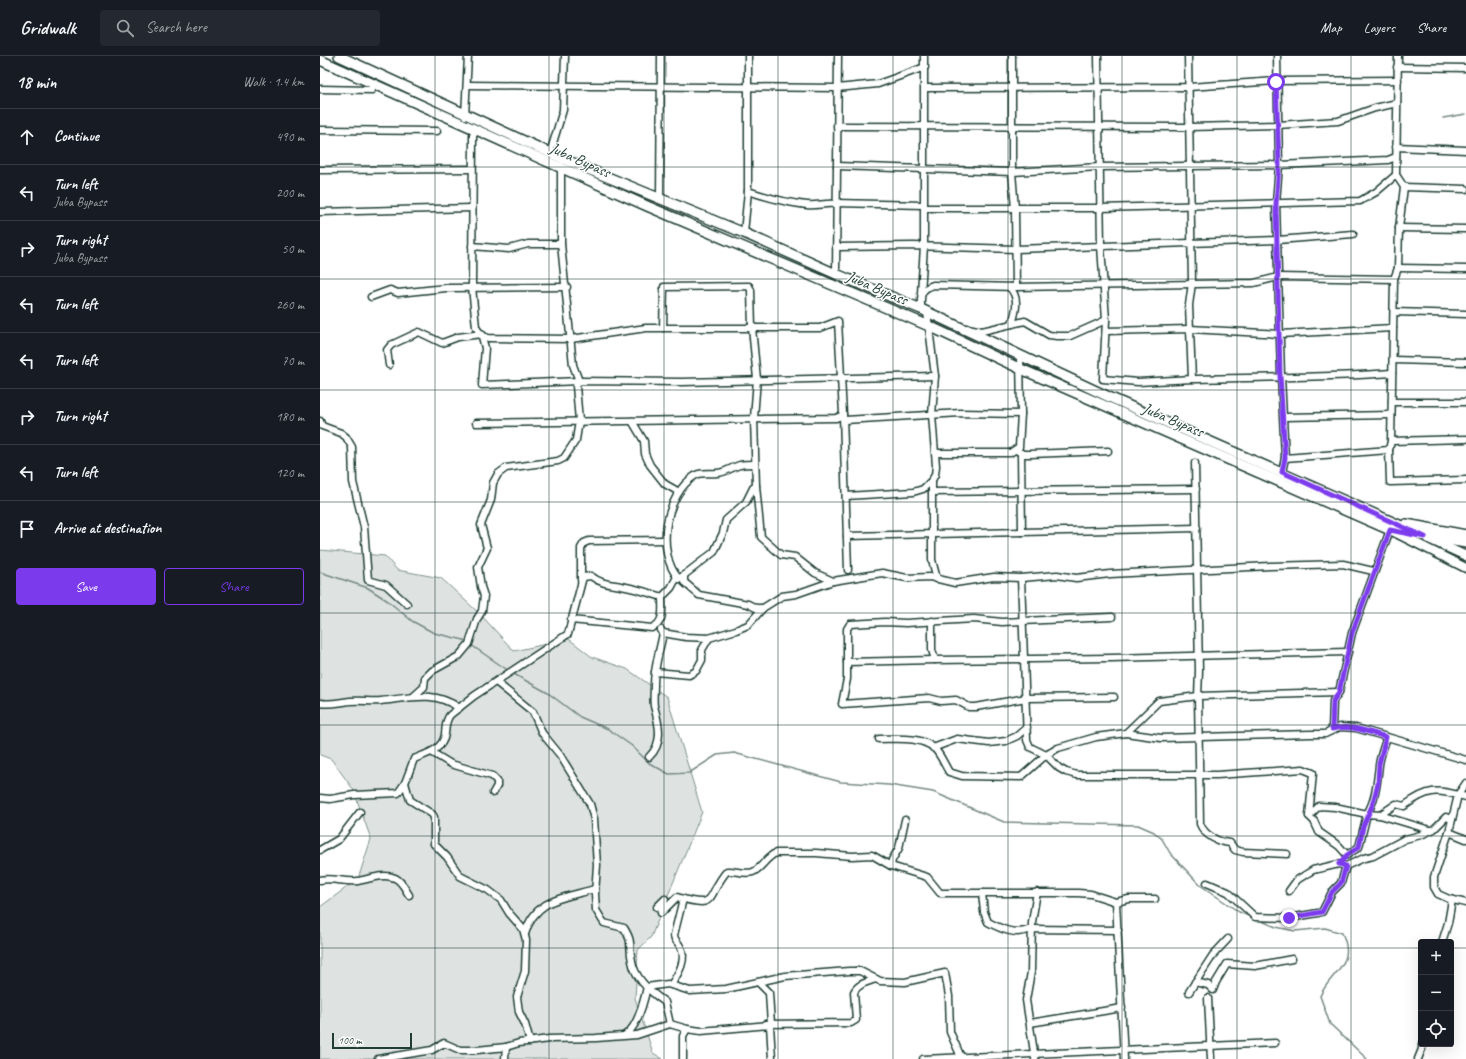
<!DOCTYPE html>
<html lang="en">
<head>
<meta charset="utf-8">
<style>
	:root { --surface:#171b24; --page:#242831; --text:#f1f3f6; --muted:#9ea1a6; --line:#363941; --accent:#7c3aed }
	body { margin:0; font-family:Caveat,sans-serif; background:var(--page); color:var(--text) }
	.controls { position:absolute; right:12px; bottom:12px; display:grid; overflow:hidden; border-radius:4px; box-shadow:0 4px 16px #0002 }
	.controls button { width:36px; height:36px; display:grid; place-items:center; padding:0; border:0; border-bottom:1px solid var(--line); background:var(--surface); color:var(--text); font:20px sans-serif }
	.scale { position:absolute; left:12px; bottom:10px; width:80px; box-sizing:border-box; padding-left:4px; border:2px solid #1f3d34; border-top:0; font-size:11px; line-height:14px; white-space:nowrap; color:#1f3d34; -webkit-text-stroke:3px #fff; paint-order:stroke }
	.stop { position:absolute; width:12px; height:12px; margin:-9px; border:3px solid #7c3aed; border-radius:50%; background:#fff }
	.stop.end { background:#7c3aed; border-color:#fff; box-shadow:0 1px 4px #0008 }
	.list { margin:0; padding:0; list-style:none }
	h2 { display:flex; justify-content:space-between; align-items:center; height:52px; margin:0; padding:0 16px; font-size:17px }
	h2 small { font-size:13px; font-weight:400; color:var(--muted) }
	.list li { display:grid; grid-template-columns:26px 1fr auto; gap:12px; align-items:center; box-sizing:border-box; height:56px; padding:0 16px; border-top:1px solid var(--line) }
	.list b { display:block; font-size:15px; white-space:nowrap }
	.list p { margin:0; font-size:13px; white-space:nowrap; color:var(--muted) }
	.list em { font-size:13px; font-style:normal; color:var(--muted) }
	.actions { display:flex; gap:8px; padding:12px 16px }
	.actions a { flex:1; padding:9px 0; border:1px solid var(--accent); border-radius:4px; text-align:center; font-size:14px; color:var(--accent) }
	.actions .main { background:var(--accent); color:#fff }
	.icon { flex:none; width:22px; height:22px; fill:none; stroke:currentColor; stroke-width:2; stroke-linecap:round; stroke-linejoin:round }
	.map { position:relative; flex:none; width:1146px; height:1003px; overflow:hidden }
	header { display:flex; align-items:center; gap:24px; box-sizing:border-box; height:56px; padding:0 20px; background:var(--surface); border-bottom:1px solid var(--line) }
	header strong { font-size:19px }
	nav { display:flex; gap:22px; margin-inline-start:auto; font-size:14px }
	.search { width:280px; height:36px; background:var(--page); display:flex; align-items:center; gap:10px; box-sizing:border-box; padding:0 14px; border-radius:4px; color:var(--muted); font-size:15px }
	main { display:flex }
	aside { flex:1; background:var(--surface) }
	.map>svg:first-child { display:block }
	.green { fill:#dee3e2; stroke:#7e908b }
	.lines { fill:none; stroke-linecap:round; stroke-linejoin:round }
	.stream { stroke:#758883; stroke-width:1.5 }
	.minor-casing { stroke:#1f3d34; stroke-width:9 }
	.secondary-casing { stroke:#1f3d34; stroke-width:11 }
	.primary-casing { stroke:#1f3d34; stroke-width:12 }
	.minor { stroke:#fff; stroke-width:6 }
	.secondary { stroke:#fff; stroke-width:8 }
	.primary { stroke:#fff; stroke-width:9 }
	.route { stroke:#7c3aed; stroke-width:5 }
	.grid { fill:none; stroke:#1f3d34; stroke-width:1; stroke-opacity:0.55 }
	.labels { text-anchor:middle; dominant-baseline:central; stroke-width:3; stroke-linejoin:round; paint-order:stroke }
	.street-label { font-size:16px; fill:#1f3d34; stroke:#fff }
</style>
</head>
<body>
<header>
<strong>Gridwalk</strong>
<div class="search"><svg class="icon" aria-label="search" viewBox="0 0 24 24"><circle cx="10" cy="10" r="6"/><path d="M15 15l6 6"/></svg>Search here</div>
<nav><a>Map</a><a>Layers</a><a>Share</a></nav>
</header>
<main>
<aside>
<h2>18 min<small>Walk · 1.4 km</small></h2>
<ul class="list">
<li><svg class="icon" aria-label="ahead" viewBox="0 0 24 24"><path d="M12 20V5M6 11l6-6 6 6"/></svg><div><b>Continue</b></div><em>490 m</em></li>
<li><svg class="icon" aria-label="left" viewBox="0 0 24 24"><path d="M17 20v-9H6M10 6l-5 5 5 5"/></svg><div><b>Turn left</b><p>Juba Bypass</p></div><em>200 m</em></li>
<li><svg class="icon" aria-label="right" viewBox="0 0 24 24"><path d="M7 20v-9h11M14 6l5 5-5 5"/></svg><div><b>Turn right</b><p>Juba Bypass</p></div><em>50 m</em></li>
<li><svg class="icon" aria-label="left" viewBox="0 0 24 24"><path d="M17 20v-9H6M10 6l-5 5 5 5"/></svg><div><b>Turn left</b></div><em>260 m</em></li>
<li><svg class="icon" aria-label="left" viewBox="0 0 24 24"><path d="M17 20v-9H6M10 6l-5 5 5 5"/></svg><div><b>Turn left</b></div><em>70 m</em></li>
<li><svg class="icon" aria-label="right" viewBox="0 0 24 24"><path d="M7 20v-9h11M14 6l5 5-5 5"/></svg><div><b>Turn right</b></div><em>180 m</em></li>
<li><svg class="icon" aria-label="left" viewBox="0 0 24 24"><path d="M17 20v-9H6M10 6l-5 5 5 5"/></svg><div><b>Turn left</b></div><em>120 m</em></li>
<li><svg class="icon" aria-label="arrive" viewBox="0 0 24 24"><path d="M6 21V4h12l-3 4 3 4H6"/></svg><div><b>Arrive at destination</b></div></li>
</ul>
<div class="actions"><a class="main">Save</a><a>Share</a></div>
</aside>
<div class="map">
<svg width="1146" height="1003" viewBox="0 0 1146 1003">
	<rect width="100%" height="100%" fill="#fff"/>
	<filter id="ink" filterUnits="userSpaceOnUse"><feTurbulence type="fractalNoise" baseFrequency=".025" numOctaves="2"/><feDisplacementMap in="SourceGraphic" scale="8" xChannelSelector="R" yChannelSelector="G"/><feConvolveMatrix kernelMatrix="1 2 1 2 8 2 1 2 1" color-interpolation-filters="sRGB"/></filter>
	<g filter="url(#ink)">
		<path class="green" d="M0,494l65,6 12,14 44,8 40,37 33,36 55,-12 23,18 35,12 40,28 35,115 -51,125 -13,13 -3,48 18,55 10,6h-343v-152l38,-28 13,-40 -18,-50 -22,-30 -11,-4z"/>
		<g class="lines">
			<g class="stream">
				<path d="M1123,62l23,-4"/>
				<path d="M0,516l48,16 20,13 24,20 22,12 30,7 4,3"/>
				<path d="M151,589l38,26"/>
				<path d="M192,617l36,20 32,24 28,12 24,17 17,17 20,11 20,-1 28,-18 17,-2 107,29 48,3 44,7 71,30 134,3 16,7 8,7 8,14 30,32 39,27 12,5"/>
				<path d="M937,863l19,8 19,4 30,-3 17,5c15,32 -11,38 -22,63l10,28 37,35"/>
			</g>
			<defs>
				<g id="minor">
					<path d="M692,0v116l3,37 1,78"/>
					<path d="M778,0l3,190 5,74 -3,59 35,3 54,-3 -3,-74 3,-22 -4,-227"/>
					<path d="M957,0l2,109 -3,38 5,173 4,82 -3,14"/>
					<path d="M1078,0l-2,119 8,12 -5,41 -1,40 -4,11 -3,162 -2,9 1,32 76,-2"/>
					<path d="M1077,11l69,1"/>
					<path d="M147,29l370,3 41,-4 47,-17"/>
					<path d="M605,32l264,-1 87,-6 122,-1"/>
					<path d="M0,33l52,1"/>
					<path d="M145,60l3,-60"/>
					<path d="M517,70l352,1 89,-2 60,-4 37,-13 22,-5"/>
					<path d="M0,74l117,1"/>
					<path d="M153,79l-1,152 4,40c3,6 6,9 12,11l83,1 75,-11h174l18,-7 5,93 -2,2 -5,2 -360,5"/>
					<path d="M1076,91l70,3"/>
					<path d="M230,97l13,-43 2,-54"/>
					<path d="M517,110l175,6 88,-5 179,-2 109,-5 8,-3"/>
					<path d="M0,114l152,-1"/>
					<path d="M1084,131l62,2"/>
					<path d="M428,135c18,6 39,12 59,14 10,1 18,-2 28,-1"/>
					<path d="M340,142l1,-142"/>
					<path d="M515,147l89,2"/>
					<path d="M604,152h176l260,-7 16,-9 20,-17"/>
					<path d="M0,156l152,-4"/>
					<path d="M1079,172l67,1"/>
					<path d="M424,177l4,-42v-135"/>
					<path d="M152,190l37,3 19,-5h33"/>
					<path d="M516,191l77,-1 103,3 262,-9 75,-6"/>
					<path d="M1078,212l68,1"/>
					<path d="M516,218l2,-218"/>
					<path d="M689,231c11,10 7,24 3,37"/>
					<path d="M601,237l3,-47v-190"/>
					<path d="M51,241l19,-7 8,3 48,-5 121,-1"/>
					<path d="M601,253c0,-13 -2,-19 12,-24l83,2 238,-4 24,-6 116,2"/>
					<path d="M1074,256l72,2"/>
					<path d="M343,272l1,-41 85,-1 2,4 1,38 5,51 -3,39 2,68 5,51 20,18 14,2 20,16 18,8"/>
					<path d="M648,272l14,3 43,-10 24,14 8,1h13l36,-16"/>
					<path d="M786,275l84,-2 90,5 113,-6"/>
					<path d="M161,277l4,15 -3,37 97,-4 103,1 253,-6"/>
					<path d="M1073,304l73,2"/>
					<path d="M69,309l-2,-15 4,-5 28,-13 23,11 16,-6 24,-3"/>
					<path d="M872,323c67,-2 134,-1 200,-6"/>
					<path d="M1072,346h74"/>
					<path d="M523,359l5,155"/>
					<path d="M964,361l107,-2"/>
					<path d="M525,364l116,-7 60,1"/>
					<path d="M0,365l2,5 19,7 5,4 6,10 1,35 11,45 4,53 18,5 21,19"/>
					<path d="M312,365l12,20 1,13 5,11 15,19 14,8"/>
					<path d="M1071,385l75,-2"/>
					<path d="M696,394l7,4h7l78,-3"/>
					<path d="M616,397h74l9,-6 2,-33 -1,-58"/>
					<path d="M701,397l1,79"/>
					<path d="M965,402l104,-8"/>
					<path d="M435,408c-5,0 -10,0 -15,1 -8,2 -15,8 -23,8 -6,1 -16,-1 -21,2 -31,19 -41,77 -17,104l35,-27 9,-19 3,-13 20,-18 7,-14 3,-2"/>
					<path d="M612,424v80l5,19"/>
					<path d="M612,436l264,-3"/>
					<path d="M526,440l67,-4 10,-3 9,-9 3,-5 1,-9 -4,-51 3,-39 -8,-64"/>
					<path d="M527,480l350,-8"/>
					<path d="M364,519v7l15,13 49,9 8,4h7"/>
					<path d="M701,522l6,162 3,7 16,8 13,13 7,4 11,3h36"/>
					<path d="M261,524v-32l3,-5 5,-2 76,-1"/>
					<path d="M792,561l-110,5 -28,-3 -68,4 -21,-1 -35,2 -3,5v50l-5,25 87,-6 12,3 15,-1 13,7h7l50,-9 88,-1"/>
					<path d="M251,564l81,8c13,-6 10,-18 10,-31l9,-9 6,-11"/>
					<path d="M612,565v29l3,10 176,-2 237,-6"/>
					<path d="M343,577l23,4 23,1 27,-8 12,-5 15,-17 19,-12 14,-2 37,-13 49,-8 25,5 23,-1 25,6 39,-6 27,1 36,-3 19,3 34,-4 160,-8 73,-2 30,7"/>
					<path d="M527,606l88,-2"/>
					<path d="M335,616l34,3 7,-4 6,-11v-10l7,-12"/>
					<path d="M176,626l37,30 9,21 18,22 30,49 4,15 3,46 -2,29 1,16 8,13 20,5c10,16 4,17 8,33 3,18 18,31 33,41l5,22"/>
					<path d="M94,640l10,-9 1,-9 7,-7 27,-15 10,-12 8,-25 5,-8 2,-15 -3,-9 -3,-20 9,-19 -6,-23 10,-25 2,-17 5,-9 8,-6 52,-7 6,-3 12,-18 3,-19 -3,-35 3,-5 -6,-16 -12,-121v-78"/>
					<path d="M0,647c11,2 20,-1 30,-2 11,-1 21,1 31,0 29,-3 53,-11 78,7"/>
					<path d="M1012,673l1,-28 6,-9 13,-59 38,-103"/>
					<path d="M806,677l35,5 150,-4h14l15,-7 16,1 110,32"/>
					<path d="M559,683c17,0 41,-3 55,9 7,7 10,16 15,24l13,4 59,1 25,-22 12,-7 38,-11 30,-4 33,-32 39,-5 1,-25 -4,-208"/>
					<path d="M613,692l24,-9 32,4 17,-2 11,-5 10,-9"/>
					<path d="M113,697l18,11 41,12 5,5v5l-4,7"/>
					<path d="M329,701c15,-14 10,-33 5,-51 -1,-6 0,-15 0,-22 0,-17 6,-34 9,-51l-2,-3"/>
					<path d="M796,719h101l86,-6 10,4 -4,43 5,5 5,11 20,14 8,9 12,-8 8,-33 13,1 50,15"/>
					<path d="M85,727l5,17 22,14 2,3v27l13,13 13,19 28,14 13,10 8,13 14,16 3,11 -1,31 -8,26 2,15 6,12 5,18"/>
					<path d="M0,742l10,1 24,-4 44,-2 7,-10 9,-24c12,-5 29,-9 31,-25 1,-7 0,-13 5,-19l24,-19 94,-62 15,-57 8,-1c10,8 19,8 30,10 14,2 28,7 41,11"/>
					<path d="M1060,759l16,-11 8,2c25,-18 32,-17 62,-9"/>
					<path d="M989,760l10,-10 16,1 32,7c9,-15 10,-32 12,-49 1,-9 5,-19 8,-28"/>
					<path d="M1129,776l17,7"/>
					<path d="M0,794l19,-11 21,-27"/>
					<path d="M967,798l-44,-2 -8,-2 -5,-7c-12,-1 -25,-7 -30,-19l-2,-128 141,-4"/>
					<path d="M571,810l1,-6 7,-12 6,-28"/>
					<path d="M0,824c13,-3 25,3 38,1 12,-2 25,-8 37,-3 7,3 10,11 14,17"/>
					<path d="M887,827l21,9 27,25 34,1 29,-5 4,-1 10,-20 9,-9 5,-17 18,-8 9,-2 32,-17 16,-4 13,-6 12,-12 6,2"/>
					<path d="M969,835l8,-11 16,-10 26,-6 7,2"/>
					<path d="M662,837h96l13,1 25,8 13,-3h26"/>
					<path d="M796,846l8,157"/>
					<path d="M1146,847l-17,-4 -11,-5 -4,-7v-10l15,-45 9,-37 8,-12"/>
					<path d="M337,851l8,-8 -4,14 16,-16c42,13 28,0 50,-26 8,-1 17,4 26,1 9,-4 13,-15 23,-19h40l36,3 20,-1 19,11 36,11 13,16h42l2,19 4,10c13,7 28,14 43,7l87,1"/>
					<path d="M205,878c10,-36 39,-36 70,-45"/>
					<path d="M1122,886l6,-19 4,-23"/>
					<path d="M438,926l11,11 2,31"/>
					<path d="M875,926l13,3 5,5 3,-8 11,-18 28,2 37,-7"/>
					<path d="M351,929c7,-11 17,-26 9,-39 -3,-5 -6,-6 -6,-11l9,-36"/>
					<path d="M869,936l24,-37 15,-16"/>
					<path d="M888,942l3,61"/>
					<path d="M710,967l92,-15"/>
					<path d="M446,968l85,-1 5,-3 -2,-28c4,-8 13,-10 22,-13"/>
					<path d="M305,979c12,-7 19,-34 22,-48l21,-3 22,7 36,-2 59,-13 64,-5h11l20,10 25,1 40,-9 4,23 1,36 11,25 -1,2"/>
					<path d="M58,1003l54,-9 12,-7 16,7h17l29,-3 13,-4 30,-4 47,-1 41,-3 33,-11 17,5 14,2 69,-6 2,34"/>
					<path d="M185,1003l1,-12"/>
					<path d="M363,1003v-23l4,-7"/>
					<path d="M603,1003l352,-16"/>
					<path d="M715,1003l-9,-59 5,-28 1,-50 5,-30"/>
					<path d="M1098,1003l4,-10v-5"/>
				</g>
				<g id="secondary">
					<path d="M1074,476l72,36"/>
					<path d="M1109,483l37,17"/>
				</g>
				<g id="primary">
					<path d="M19,0l222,102 183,75 92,41 85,35 188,88 304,134"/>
					<path d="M0,4l327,146 282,120 92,43 369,161 76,13"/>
					<path d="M1086,468l60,11"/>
				</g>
			</defs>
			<use href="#minor" class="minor-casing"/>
			<use href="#secondary" class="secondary-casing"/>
			<use href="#primary" class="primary-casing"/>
			<use href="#minor" class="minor"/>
			<use href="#secondary" class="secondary"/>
			<use href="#primary" class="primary"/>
		</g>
	</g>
	<g class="lines" filter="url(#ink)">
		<path class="route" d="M956,26l3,83 -3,39 4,172 5,82 -3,14 143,65 -35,-7 -38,103 -13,59 -6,9 -1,28c19,-5 36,3 54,8l-7,27 -1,20 -6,22 -9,20 -4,21 -12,8 -8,9 7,2 -5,17 -9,9 -10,20 -33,6"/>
	</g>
	<path class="grid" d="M115,0v1003M229,0v1003M344,0v1003M458,0v1003M573,0v1003M688,0v1003M802,0v1003M917,0v1003M1031,0v1003M0,111h1146M0,223h1146M0,334h1146M0,446h1146M0,557h1146M0,669h1146M0,780h1146M0,892h1101M1131,892h15"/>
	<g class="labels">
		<g class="street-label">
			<text transform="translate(260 104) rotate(24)">Juba Bypass</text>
			<text transform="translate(557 232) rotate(23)">Juba Bypass</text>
			<text transform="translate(853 364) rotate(23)">Juba Bypass</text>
		</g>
	</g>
</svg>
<div class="controls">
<button>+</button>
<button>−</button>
<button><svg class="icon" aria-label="locate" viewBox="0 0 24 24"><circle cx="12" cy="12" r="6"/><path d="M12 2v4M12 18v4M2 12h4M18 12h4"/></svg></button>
</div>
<div class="scale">100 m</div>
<div class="stop" style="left:956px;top:26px"></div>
<div class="stop end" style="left:969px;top:862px"></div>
</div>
</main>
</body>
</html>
